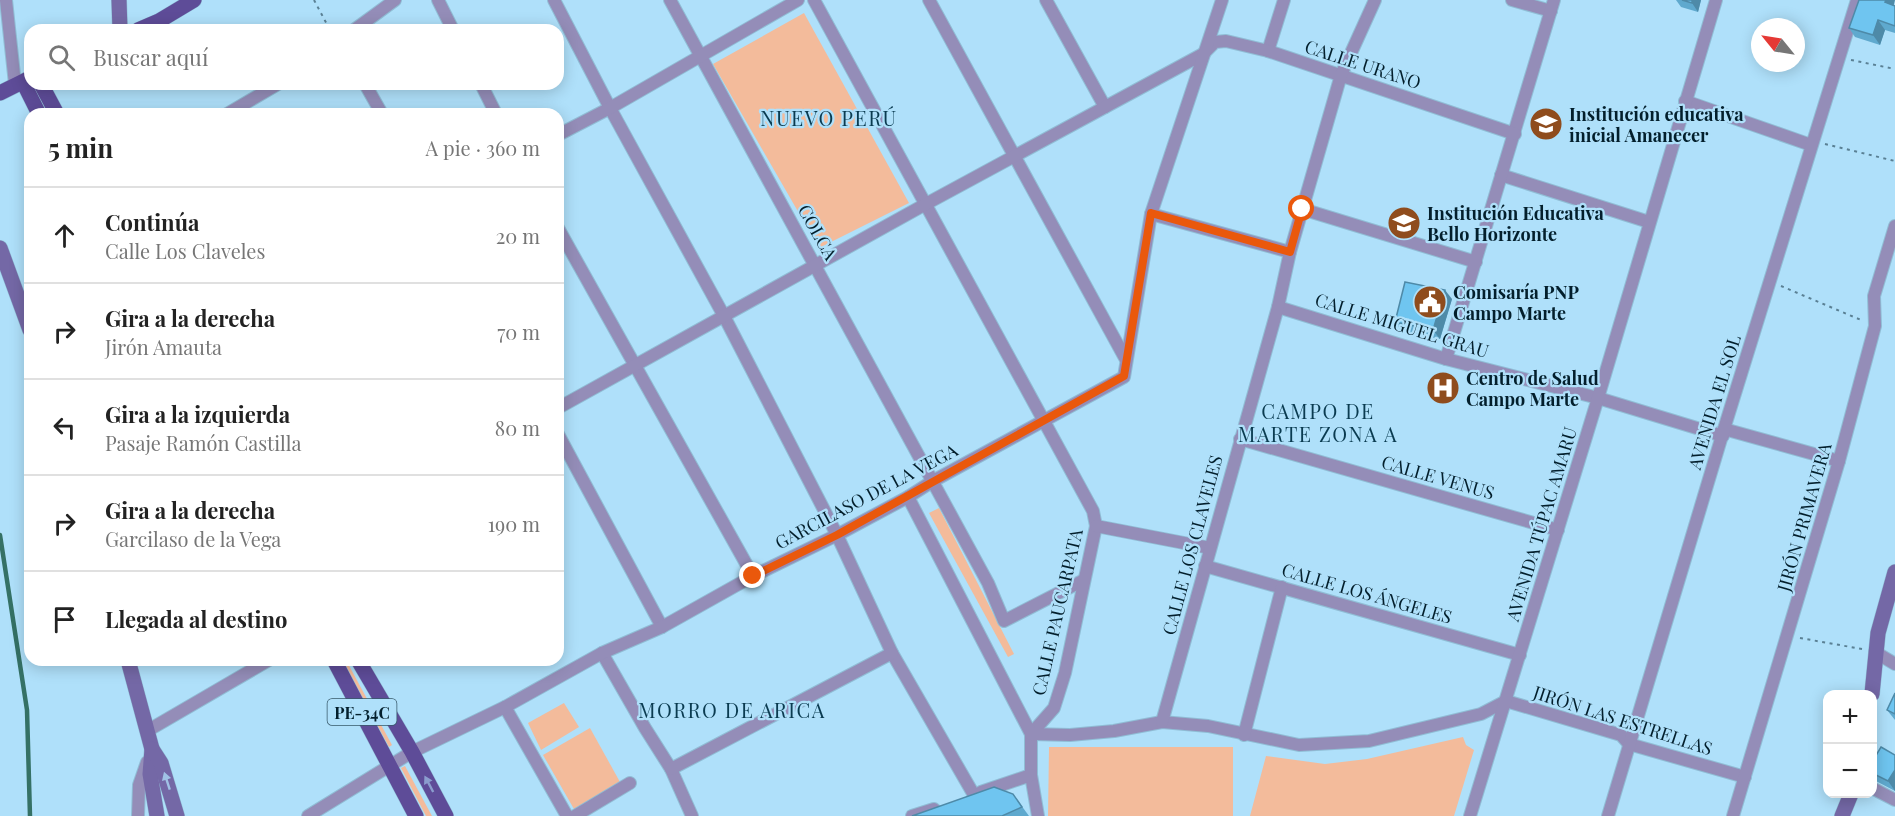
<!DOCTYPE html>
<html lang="es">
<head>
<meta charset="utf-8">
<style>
	:root { --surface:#fff; --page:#f6f6f6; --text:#222; --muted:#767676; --line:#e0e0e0 }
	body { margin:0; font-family:"Playfair Display",serif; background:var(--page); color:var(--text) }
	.controls { position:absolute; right:18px; bottom:18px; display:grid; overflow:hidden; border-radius:12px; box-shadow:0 3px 15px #0003 }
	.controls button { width:54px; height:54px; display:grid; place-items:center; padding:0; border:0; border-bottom:2px solid var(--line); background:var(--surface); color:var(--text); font:30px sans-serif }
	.compass { position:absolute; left:1751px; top:18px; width:54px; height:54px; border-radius:50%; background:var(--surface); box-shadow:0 3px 15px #0003; rotate:300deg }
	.stop { position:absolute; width:18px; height:18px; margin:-14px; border:4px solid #ea580c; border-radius:50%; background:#fff }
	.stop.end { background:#ea580c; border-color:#fff; box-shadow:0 2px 6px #0008 }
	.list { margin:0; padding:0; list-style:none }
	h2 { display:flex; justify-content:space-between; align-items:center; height:78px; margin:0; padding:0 24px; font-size:26px }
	h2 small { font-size:20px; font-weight:400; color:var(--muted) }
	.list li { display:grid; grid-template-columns:39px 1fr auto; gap:18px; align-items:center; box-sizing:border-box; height:96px; padding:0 24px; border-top:2px solid var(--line) }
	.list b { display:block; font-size:22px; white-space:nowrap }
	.list p { margin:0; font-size:20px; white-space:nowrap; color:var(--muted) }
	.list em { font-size:20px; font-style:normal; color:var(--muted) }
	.icon { flex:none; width:33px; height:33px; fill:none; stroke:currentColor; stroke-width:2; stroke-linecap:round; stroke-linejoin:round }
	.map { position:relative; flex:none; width:1895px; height:816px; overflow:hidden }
	.search { position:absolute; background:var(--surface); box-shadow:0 3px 15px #0003; left:24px; top:24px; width:540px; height:66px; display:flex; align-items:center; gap:15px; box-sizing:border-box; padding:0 21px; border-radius:18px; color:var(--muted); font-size:22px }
	.panel { position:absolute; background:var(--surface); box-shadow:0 3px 15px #0003; left:24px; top:108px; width:540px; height:558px; border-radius:18px }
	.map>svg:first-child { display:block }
	.green { fill:#f3bb9b }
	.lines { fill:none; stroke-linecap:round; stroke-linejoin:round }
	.stream { stroke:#357165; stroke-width:4.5 }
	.street-casing { stroke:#90bdd5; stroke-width:14 }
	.secondary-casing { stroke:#90bdd5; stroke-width:16 }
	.primary-casing { stroke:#90bdd5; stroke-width:16 }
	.path { stroke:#5a8094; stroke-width:2; stroke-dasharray:3 4.5; stroke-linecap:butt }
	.street { stroke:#948db8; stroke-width:12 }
	.secondary { stroke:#7468a6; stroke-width:15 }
	.primary { stroke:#5e4c98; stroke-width:15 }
	.wall { fill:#5fa9ce }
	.shaded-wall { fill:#4e8aa8 }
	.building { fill:#6fc5f0; stroke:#4e8aa8; stroke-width:1.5 }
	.oneway { fill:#a0c2e5 }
	.oneway2 { fill:#8b9dce }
	.route { stroke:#ea580c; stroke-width:8 }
	.labels { text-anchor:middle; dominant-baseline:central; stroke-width:4.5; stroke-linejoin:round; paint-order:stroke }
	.shield { fill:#afe0fa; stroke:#37596a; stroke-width:1.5 }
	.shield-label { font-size:16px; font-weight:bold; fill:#031f2c }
	.street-label { font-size:18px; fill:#031f2c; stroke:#afe0fa }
	.poi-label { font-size:18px; font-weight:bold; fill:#031f2c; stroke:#afe0fa; text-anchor:start }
	.neighbourhood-label { font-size:20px; letter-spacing:1.5px; fill:#0a3b50; stroke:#afe0fa }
</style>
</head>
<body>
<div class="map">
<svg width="1895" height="816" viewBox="0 0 1895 816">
	<rect width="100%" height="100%" fill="#afe0fa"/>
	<g class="green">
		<path d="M804,13l105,190 -90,45 -106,-184z"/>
		<path d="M939,508l75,146 -6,3 -79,-144z"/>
		<path d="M342,660h4l46,85 -3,2z"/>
		<path d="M564,703l15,24 -38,23 -13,-27z"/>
		<path d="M590,728l35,63 -47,25 -35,-61z"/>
		<path d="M1463,737l3,8 8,5 -20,66h-204l16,-60 59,8 42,-5z"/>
		<path d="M1049,747h184v69h-185z"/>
		<path d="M405,766l27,50h-6l-25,-48z"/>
	</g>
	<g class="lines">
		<path class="stream" d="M0,535l27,175 3,106"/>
		<defs>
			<g id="street">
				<path d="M6,0l9,84"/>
				<path d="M438,0l15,30"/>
				<path d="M554,0l56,108 114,208 113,219 55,118 82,142"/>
				<path d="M670,0l318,583 16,38 80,-41"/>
				<path d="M814,0l279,511 3,15 -31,147 -11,35 -23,26v41l7,41"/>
				<path d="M929,0l196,358"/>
				<path d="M1046,0l59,107"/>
				<path d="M1512,0l39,11"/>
				<path d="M354,30l41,-30"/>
				<path d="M1268,51l16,-51"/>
				<path d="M365,84l17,30"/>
				<path d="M481,84l15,30"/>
				<path d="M1685,101l126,44"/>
				<path d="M227,114l51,-30"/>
				<path d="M558,135l52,-27 188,-108"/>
				<path d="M1501,175l148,47"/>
				<path d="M1302,209l174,53"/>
				<path d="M1151,214l139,38"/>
				<path d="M558,228l195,348"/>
				<path d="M1278,307l168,52 152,39 125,38"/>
				<path d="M1446,359l108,-359"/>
				<path d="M558,408l366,-203 279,-151 12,-12 11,-1 42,10 247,83"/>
				<path d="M1724,429l115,32"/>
				<path d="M558,434l104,193"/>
				<path d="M1240,439l318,91"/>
				<path d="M908,497l123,237 39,1 44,-4 48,-9 46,4 91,19 70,-4 112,-27 25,-13 115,34 8,9 116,33"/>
				<path d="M1096,526l114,22"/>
				<path d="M1205,566l315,89"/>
				<path d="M1875,652l20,12"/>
				<path d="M602,653l43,75 26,41 21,47"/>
				<path d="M505,707l62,109"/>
				<path d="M1162,722l116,-415 12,-55 51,-177 34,-75"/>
				<path d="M147,731l122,-71"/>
				<path d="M1244,735l38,-148"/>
				<path d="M671,769l221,-116"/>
				<path d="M1872,788l23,12"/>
				<path d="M981,792l50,-17"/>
				<path d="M138,816l1,-31 8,-23"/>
				<path d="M308,816l104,-64 93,-45 97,-54 60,-26 91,-51 84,-41 71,-38 25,-16 191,-104 27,-163 71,-214"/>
				<path d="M575,816l55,-33"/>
				<path d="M912,816l22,-7"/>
				<path d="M1470,816l128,-418 118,-398"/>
				<path d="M1608,816l116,-387 133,-429"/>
				<path d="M1733,816l106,-355 36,-135 -1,-30 21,-70"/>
			</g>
			<g id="secondary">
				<path d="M119,0l1,30"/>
				<path d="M0,248l30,82"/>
				<path d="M128,660l24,89 -2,25 7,42"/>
				<path d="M1872,694l6,-61 17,-61"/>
				<path d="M152,749l9,14 16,53"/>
				<path d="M1842,816l9,-22"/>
			</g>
			<g id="primary">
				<path d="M138,30l21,-9 35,-21"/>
				<path d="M23,82l16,32"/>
				<path d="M41,84l16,30"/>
				<path d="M0,93l30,-15"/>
				<path d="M334,660l82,156"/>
				<path d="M358,660l54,92 34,64"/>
			</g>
		</defs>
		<use href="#street" class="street-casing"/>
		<use href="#secondary" class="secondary-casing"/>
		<use href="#primary" class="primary-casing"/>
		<g class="path">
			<path d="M314,0l16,30"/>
			<path d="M1851,60l44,9"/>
			<path d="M1825,144l70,17"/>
			<path d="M1781,286l80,34"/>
			<path d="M1800,638l62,11"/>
		</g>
		<use href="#street" class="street"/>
		<use href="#secondary" class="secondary"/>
		<use href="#primary" class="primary"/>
	</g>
	<g class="wall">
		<path d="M1676,0h25l-3,12 -17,-5z"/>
		<path d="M1894,5l1,1v27l-10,-3 -5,15 -25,-8 -6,-9z"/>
		<path d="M1452,299l-12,40 -38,-7 -7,-10z"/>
		<path d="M1895,693v27l-8,-10z"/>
		<path d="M1895,755v36l-21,-11 -2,-2v-16z"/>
		<path d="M1013,794l16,22h-117z"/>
	</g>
	<g class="shaded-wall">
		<path d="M1692,0h9l-3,12 -6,-9z"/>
		<path d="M1886,0h9l-3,12 -7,-10z"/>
		<path d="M1878,20l7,10 -5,15 -7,-10z"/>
		<path d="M1445,290l7,9 -12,40 -7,-9z"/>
		<path d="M1895,770v21l-7,-10z"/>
	</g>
	<g class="building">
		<path d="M1682,0h10v3z"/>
		<path d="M1859,0h27l-1,2 10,4v20l-17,-6 -5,15 -24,-7z"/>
		<path d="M1405,282l40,8 -12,40 -38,-8z"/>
		<path d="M1895,693v21l-8,-4z"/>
		<path d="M1881,747l14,8v15l-7,11 -16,-8v-11z"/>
		<path d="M994,787l19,7 9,13 -20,9h-90z"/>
	</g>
	<defs><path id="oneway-solid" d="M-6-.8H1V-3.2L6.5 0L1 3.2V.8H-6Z" transform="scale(1.5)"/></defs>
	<use class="oneway" href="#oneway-solid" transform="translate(167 781) rotate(-108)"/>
	<use class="oneway2" href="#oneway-solid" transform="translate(429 784) rotate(-118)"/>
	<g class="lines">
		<path class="route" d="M753,576l84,-41 287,-159 27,-163 139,39 12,-43"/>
	</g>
	<defs>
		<symbol id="school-disc" viewBox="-11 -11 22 22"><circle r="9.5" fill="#8f4c1d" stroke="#afe0fa"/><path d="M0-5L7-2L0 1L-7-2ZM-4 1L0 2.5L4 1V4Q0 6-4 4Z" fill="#fff"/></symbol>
		<symbol id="civic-disc" viewBox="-11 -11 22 22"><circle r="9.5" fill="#8f4c1d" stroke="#afe0fa"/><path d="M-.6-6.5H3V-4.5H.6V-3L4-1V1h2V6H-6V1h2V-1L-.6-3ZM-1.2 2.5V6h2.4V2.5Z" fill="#fff"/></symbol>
		<symbol id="hospital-disc" viewBox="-11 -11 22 22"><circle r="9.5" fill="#8f4c1d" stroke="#afe0fa"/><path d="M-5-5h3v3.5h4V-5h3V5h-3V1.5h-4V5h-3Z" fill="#fff"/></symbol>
	</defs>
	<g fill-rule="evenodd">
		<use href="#school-disc" x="1527" y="105" width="38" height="38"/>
		<use href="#school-disc" x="1385" y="204" width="38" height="38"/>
		<use href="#civic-disc" x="1411" y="283" width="38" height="38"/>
		<use href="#hospital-disc" x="1424" y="369" width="38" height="38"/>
	</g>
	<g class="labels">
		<rect class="shield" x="327.5" y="699" width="69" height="26" rx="4.5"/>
		<g class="shield-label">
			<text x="362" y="712">PE-34C</text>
		</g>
		<g class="street-label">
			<text transform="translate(1363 64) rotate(18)">CALLE URANO</text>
			<text transform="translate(818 232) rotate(61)">COLCA</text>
			<text transform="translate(1402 325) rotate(17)">CALLE MIGUEL GRAU</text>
			<text transform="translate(1714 402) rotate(-73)">AVENIDA EL SOL</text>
			<text transform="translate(1438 477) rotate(16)">CALLE VENUS</text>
			<text transform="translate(866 496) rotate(-28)">GARCILASO DE LA VEGA</text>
			<text transform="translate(1804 517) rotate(-74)">JIRÓN PRIMAVERA</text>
			<text transform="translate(1541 524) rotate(-73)">AVENIDA TÚPAC AMARU</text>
			<text transform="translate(1192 545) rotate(-75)">CALLE LOS CLAVELES</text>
			<text transform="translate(1367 593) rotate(16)">CALLE LOS ÁNGELES</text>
			<text transform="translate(1057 612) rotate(-77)">CALLE PAUCARPATA</text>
			<text transform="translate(1623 720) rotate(18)">JIRÓN LAS ESTRELLAS</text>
		</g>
		<g class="poi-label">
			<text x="1569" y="114">Institución educativa<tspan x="1569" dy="21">inicial Amanecer</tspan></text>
			<text x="1427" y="213">Institución Educativa<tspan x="1427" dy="21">Bello Horizonte</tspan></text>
			<text x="1453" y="292">Comisaría PNP<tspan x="1453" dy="21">Campo Marte</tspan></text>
			<text x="1466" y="378">Centro de Salud<tspan x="1466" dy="21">Campo Marte</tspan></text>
		</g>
		<g class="neighbourhood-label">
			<text x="829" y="117">NUEVO PERÚ</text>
			<text x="1318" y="410">CAMPO DE<tspan x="1318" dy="23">MARTE ZONA A</tspan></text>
			<text x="732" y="709">MORRO DE ARICA</text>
		</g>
	</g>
</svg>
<div class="controls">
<button>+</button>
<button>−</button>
</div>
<svg class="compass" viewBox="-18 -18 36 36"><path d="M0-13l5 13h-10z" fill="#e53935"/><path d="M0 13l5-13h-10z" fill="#767676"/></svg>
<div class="stop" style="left:1302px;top:209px"></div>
<div class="stop end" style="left:753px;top:576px"></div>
<div class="search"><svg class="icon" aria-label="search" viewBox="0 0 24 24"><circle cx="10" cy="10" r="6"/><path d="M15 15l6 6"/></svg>Buscar aquí</div>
<section class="panel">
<h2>5 min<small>A pie · 360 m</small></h2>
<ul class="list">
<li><svg class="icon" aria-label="ahead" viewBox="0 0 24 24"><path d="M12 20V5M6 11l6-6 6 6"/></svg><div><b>Continúa</b><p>Calle Los Claveles</p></div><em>20 m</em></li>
<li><svg class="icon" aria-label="right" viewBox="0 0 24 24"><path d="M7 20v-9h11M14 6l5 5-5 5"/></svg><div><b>Gira a la derecha</b><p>Jirón Amauta</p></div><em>70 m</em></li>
<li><svg class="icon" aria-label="left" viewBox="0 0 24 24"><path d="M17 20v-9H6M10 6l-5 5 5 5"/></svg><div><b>Gira a la izquierda</b><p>Pasaje Ramón Castilla</p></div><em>80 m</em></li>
<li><svg class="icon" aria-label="right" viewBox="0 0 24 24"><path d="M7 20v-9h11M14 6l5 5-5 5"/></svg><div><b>Gira a la derecha</b><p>Garcilaso de la Vega</p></div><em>190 m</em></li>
<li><svg class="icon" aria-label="arrive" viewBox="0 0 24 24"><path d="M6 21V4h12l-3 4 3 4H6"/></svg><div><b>Llegada al destino</b></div></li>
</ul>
</section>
</div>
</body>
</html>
